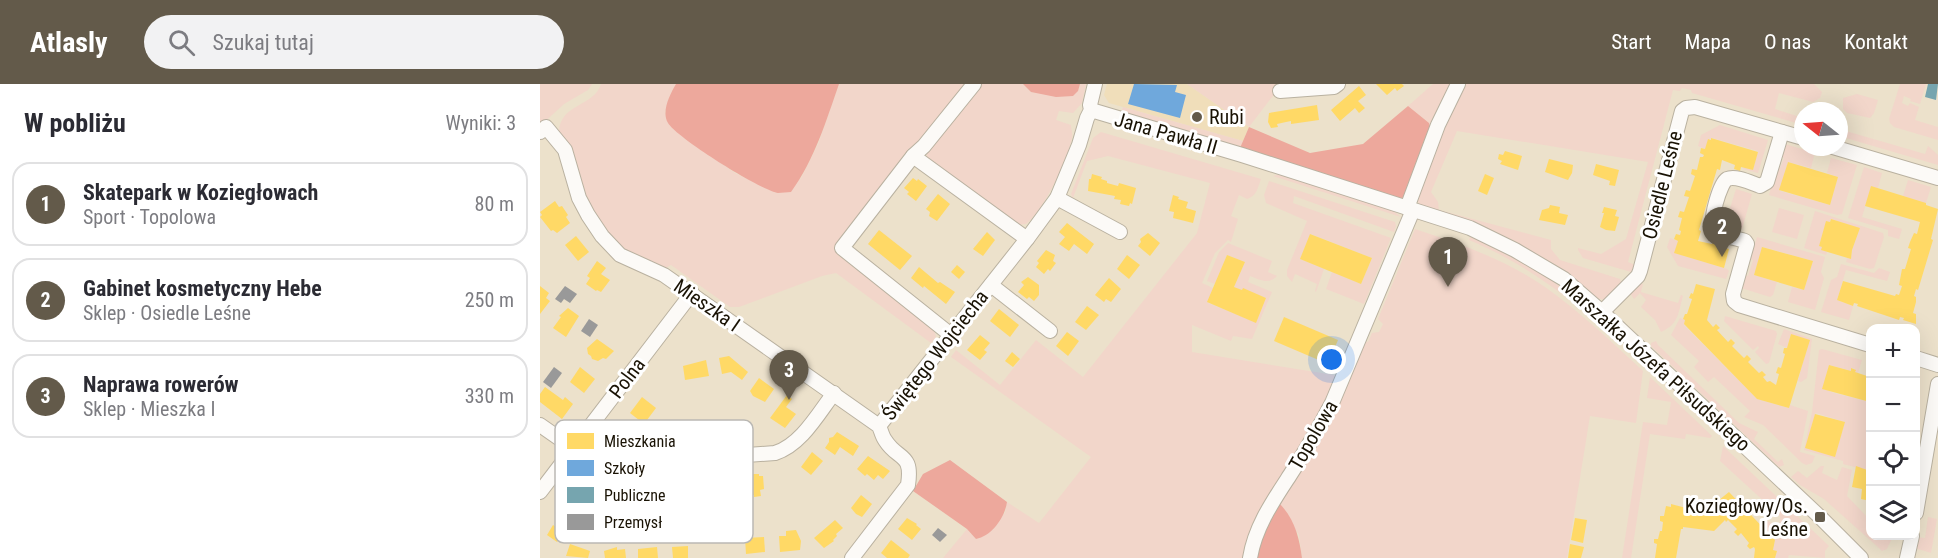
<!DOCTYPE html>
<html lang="pl">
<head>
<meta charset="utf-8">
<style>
	:root { --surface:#fff; --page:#f2f2f3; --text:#2b2b33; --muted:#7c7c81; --line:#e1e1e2; --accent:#635a4a }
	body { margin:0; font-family:"Roboto Condensed",sans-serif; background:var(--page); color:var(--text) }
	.controls { position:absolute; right:18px; bottom:18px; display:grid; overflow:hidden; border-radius:12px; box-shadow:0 6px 24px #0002 }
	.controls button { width:54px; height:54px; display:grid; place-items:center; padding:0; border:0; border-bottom:2px solid var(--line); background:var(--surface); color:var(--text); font:30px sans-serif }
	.compass { position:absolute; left:1254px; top:18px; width:54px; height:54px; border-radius:50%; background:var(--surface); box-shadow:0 6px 24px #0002; rotate:287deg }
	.you { position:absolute; left:792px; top:276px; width:21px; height:21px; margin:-15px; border:4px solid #fff; border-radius:50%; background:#1a73e8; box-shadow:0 0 0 9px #1a73e833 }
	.badge { display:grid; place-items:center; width:39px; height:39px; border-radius:50%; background:var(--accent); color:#fff; font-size:20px; font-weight:700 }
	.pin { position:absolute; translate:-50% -50px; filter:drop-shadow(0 2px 3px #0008) }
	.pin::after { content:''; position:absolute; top:32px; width:21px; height:18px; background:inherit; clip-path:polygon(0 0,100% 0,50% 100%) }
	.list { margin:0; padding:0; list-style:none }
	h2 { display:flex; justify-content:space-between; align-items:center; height:78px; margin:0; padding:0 24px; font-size:26px }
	h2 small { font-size:20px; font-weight:400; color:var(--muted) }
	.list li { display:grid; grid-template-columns:39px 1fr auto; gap:18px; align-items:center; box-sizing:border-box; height:84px; margin:0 12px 12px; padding:0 12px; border:2px solid var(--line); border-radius:18px }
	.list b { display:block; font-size:22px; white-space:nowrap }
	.list p { margin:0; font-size:20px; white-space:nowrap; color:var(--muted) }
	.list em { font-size:20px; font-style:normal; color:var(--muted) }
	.icon { flex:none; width:33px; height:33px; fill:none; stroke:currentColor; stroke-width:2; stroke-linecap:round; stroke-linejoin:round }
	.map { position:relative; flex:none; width:1398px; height:474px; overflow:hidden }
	header { display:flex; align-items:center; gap:36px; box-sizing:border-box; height:84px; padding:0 30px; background:var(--accent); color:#fff }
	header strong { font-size:28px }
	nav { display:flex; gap:33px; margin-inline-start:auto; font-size:21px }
	.search { width:420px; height:54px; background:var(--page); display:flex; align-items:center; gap:15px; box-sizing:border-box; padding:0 21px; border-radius:33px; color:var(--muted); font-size:22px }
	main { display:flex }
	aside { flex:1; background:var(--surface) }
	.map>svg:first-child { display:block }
	.built { fill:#f0deba }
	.green { fill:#f2d6ca; fill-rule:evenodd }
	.forest { fill:#eda89c }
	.homes { fill:#ffd966 }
	.schools { fill:#6fa8dc }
	.public { fill:#76a5af }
	.industry { fill:#999 }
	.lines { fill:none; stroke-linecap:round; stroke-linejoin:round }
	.minor-casing { stroke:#b9b1a0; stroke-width:16 }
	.minor { stroke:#fcfaf7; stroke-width:14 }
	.poi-dot { fill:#635a4a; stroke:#fff; stroke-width:2 }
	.labels { text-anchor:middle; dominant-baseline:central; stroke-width:6; stroke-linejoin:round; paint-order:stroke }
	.poi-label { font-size:20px; fill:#191204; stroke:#fff; text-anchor:start }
	.street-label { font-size:20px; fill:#191204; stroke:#fff }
	.key { fill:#fff; stroke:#bab8b4; stroke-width:1.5 }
	.key-label { font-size:16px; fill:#191204 }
</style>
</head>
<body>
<header>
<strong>Atlasly</strong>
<div class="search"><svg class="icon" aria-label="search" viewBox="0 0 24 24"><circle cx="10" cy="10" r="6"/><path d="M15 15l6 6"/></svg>Szukaj tutaj</div>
<nav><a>Start</a><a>Mapa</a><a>O nas</a><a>Kontakt</a></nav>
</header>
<main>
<aside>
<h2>W pobliżu<small>Wyniki: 3</small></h2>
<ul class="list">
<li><span class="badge">1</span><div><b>Skatepark w Koziegłowach</b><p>Sport · Topolowa</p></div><em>80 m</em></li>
<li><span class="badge">2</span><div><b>Gabinet kosmetyczny Hebe</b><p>Sklep · Osiedle Leśne</p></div><em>250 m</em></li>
<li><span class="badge">3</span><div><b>Naprawa rowerów</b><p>Sklep · Mieszka I</p></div><em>330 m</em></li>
</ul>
</aside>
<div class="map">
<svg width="1398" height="474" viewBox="0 0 1398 474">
	<rect width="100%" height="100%" fill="#ece1cb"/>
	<path class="built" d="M567,0h80l62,43 -6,14 -134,-38 -5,-8z"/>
	<g class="green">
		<path d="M0,0h52l-4,6 -24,14 -24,22z"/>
		<path d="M61,0h75l-11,28 11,19 59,42 42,20 24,-15 17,-34 21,-60h130l-128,160 94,84 -1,2 2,7 -5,6 -95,-70 -14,3 -83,31h-9l-59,-42 -7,4 -42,-19 -28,-32 -35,-87c2,-28 35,-24 42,-47z"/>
		<path d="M439,0h44l8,8 8,1 39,-2 2,-7h6l-4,19 -9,10 -14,-2 -3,9 15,5c0,5 2,8 1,13 -5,23 -28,72 -46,86l-10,1 -89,-66v-9z"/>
		<path d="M647,0h95l-33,43z"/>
		<path d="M893,0h381l8,8 -2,6 -7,4 -34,-9 -4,16 28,9v7l-111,-32 -1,-3 -9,-2 -2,3 -7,-1 -45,172 7,3 -4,7 -48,-14 -5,-8v-2l23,6 25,-15 22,-77 -191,-31 -26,61 7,10 1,8 112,30v9l9,11 60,19 2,6 -18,15 -7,-2 -37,-28 -46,-28 -95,-38 -2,-6 14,-68 -2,-7 -21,-17z"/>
		<path d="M1360,0h26l-6,20 -10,-3 1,-2 -7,-3 -2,7 6,3 2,-3 9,4 -4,13 23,7v13l-44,-13 -4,-4 -1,-4z"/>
		<path d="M1317,10l21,6 -4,13 -4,5 -23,-5 -4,-4v-11z"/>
		<path d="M583,23l120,34 -3,7 -113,-33 1,-3 -6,-2z"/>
		<path d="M1180,41l48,15 -10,33 -15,-4 1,-2 9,3 5,-19 -46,-13 -3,1 -4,10 -7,-3 3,-11z"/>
		<path d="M1299,45l86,25 3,-8 10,9v10l-99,-29z"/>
		<path d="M561,48l160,47c-3,8 -4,17 -14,20l-8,-4 -8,21 7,3 -7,23 -3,-2 -13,13 -13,30 11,5 -5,15 48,19 10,-24 -23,-9 -1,1 -8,-3 11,-25 -18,-7 -12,29 -8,-3 12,-29 9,-9 44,18 -4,11 9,4c-9,9 -16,4 -27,0l-2,6 24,10 -20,47 -19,-3 -2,5 -39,-16v27l142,23 3,2 -15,38 -76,143h-303l24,-29 9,10 29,-26 2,-11 32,21 52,-66 -140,-100 5,-7 44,35 36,-45 47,37 114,-144 13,-50 -102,-27 -21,5 -14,37 -2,-4 22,-56z"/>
		<path d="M1245,60l27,8 2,4 -3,12 -23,-6 -8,29 50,14 8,-28 -11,-4 4,-15 26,7 -15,49 -5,1 -68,-20 8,-28 3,1 4,-10 -2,-1 -3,6z"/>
		<path d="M1324,83l18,6 -4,15 -7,-1 -9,30 40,12 -3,10 -11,-3v-6l-40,-12z"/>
		<path d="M741,90l110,35 10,8 -128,-41z"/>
		<path d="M1368,96l23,7 -5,16 -23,-7z"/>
		<path d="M729,97l126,41 1,4 -2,6 -100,-36 -1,7 98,35 -27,66 -38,-15 6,-17 29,12 11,-26 -61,-24 -11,25 24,10 -8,23 -1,-1 2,-7 -22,-10 -3,8 -5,-6v-6l20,-49 -41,-18 -2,-8z"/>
		<path d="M1196,105l16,5 -10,35 -17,-5z"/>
		<path d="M1239,124l25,7 -7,24 -25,-7z"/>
		<path d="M1275,127l68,22 1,4 -10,31 -4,1 -24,-7 1,-4 4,1 1,-9 8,-21 -29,-10 -12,27 3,1v3l5,2 -1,3 -22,-7z"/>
		<path d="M875,145c46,15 91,31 130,58 35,25 67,55 98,84l-7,52 -46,-7 -23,142h-265l-3,-23 -22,-34 88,-160 3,1 4,-9 7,-1 4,-8 -5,-5z"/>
		<path d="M930,153c8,1 17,7 26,10 43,21 79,50 115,82l-3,2c-43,-37 -86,-69 -139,-91z"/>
		<path d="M1217,153l68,20 -4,15 3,6 -9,32 -27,-8 4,-15 12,3 9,-29 -50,-14 -9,28 23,7 -4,13 -3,2 -29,-9 8,-25 -3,12 2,1 5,-16 -3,-1z"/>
		<path d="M1130,154l8,3 -3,12 52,16 2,2 -3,8 -48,-13 -11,-19z"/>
		<path d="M1301,180l33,9 5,-5 11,4 -3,9 -41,-11 -9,30 16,6 -4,14 -28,-8 10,-32 6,-3z"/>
		<path d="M1100,199l3,1 -2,8 37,11 3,-8 2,1c-5,17 -4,28 -22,36l-6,-12 -14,-13 5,-7 -6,-7 -6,6 -4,-6z"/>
		<path d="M1185,232l51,15 1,3 -8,29 -3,1 -11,-12 4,-4 -1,-2 -5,4 -29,-29z"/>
		<path d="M1140,234l5,2 -1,5 73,74 32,9 1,-3 18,6 -8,41 15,4 -3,7 -6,2 -4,-2 -39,-38 -19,-8 6,-6 -36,-34 -6,5 -14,-15 5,-6 -28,-26z"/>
		<path d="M1244,245l28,10 -5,39 -6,4 -3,-1 11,-41 -18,-6 -4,14 -9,-4z"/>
		<path d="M1116,257l2,4 81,78 19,9 -4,7 24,23 4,-3 2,6 -5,2 -128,-121v-3z"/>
		<path d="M1282,265l40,11 -4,13 -3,-1v-3l-4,-1v3l-22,-6 -6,23 11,5 36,9v69l-27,-7v-3l-39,-11 8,-38 7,-62zM1276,329l29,9 -10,34 -29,-8z"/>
		<path d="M1110,293l62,59 -2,2 -24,-4 -1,5 -35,-5 -19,124h-9l21,-136 24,3 4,-23 -24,-4z"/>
		<path d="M1183,362l106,100 -4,5v7l-36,-3 -1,3h-13l2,-7 -4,-1 2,-10 -14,-14 7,-5 9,5 3,-4v-6l-60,-55z"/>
		<path d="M1281,382h3l-2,7 15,7 5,-13 10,3 -5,26 23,24v16h23l-6,13 -5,2 -3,-3 -55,-49 -24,-14 -9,-8 7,-6 9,7z"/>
		<path d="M1388,433l9,2 -6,34 -16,-5 2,-11 8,1z"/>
	</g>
	<g class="forest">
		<path d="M136,0h163c-13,37 -24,75 -48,108 -4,0 -9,1 -13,1 -18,-3 -101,-55 -110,-70 -7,-11 2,-29 8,-39z"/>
		<path d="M483,0h57l-2,7 -5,5 -17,1 -25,-5z"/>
		<path d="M868,22l21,17 2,7 -24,64 -6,5 -161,-51 9,-21 61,26 53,-9z"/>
		<path d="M410,376l57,42c-2,15 -15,34 -31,37l-9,-10 -54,-38 10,-17z"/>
		<path d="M737,417c17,16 22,35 25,57h-47l2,-12z"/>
	</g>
	<g class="homes">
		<path d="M836,0h26l2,2 -7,5 -2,-3 -8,7z"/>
		<path d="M819,2l7,9 -8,6 7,7 -6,5 -4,-5 -15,13 -9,-11z"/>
		<path d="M777,21l2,15 -28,4v-3l-5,1 -9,2 1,3 -7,1 -3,-6 1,-9z"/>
		<path d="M1171,54l47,14 -5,18 -12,-3 -1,4 -6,-2 1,-4 -13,-5 -2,10 -3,-1 -18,61 2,1 -3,10 14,3 1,-5 6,2 -2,4 12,4 -5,19 -50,-15 4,-12 -4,-2 2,-5 4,1 1,-4 -2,-1 3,-12 -4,-1 2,-6 4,1 5,-15 -5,-1 2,-6 4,1 5,-15 -4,-2 1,-5 5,1 3,-13h3l1,-2 -4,-2 1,-5 4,1 3,-10 3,1z"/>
		<path d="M965,67l17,5 -4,14 -18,-6 2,-3 -4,-2 1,-5 4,1z"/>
		<path d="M1009,75l24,6 -1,8 -4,7 -23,-8z"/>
		<path d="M1248,78l50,15 -8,28 -51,-15z"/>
		<path d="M1056,80l23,6 -4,16 -6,-1 1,-4 -17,-6z"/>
		<path d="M552,90l10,3 -1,2 6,2v2l11,3 1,-3 17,5 -4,16 -2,-1 -1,3 -9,-2 1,-4 -7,-1 1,-3 -27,-5 1,-12h2z"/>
		<path d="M945,90l9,4 -7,17 -9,-4z"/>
		<path d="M373,94l4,3 1,-2 9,7 -11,15 -9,-7 2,-2 -5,-4z"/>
		<path d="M1331,102l55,17v2l12,4 -7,30 2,1 -15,50 -2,-1 -2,7 2,1v5l-3,11 3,1v10l-13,-4 1,-2 -4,-1 -1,3 -42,-14 1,-2 -4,-1 -1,3 -16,-6 6,-19 52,15 1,-2 3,1 3,-9 -3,-1 3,-16h3l6,-20 -3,-1 2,-6 4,-9 3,1 3,-12 -55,-16z"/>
		<path d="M398,110l12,10 -13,17 -8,-5 1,-4 -4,-3z"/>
		<path d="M633,111l6,2 -1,2 10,3 -2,6 10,3 -3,12 -20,-5 1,-6 -5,-1z"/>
		<path d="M15,117l4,6 3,-1 6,9 -2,2 4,6 -13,10 -4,-3 -2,1 -11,-14 2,-2 -2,-3z"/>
		<path d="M1010,121l10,2 -1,6 9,2 -3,10 -26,-5 3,-10 7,-2z"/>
		<path d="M1064,123l13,3 -2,6 4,1 -4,14 -9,-1 -6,-3 4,-14h-2z"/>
		<path d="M1291,135l29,9 -8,22 -1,9 -30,-9 1,-3 -3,-1 7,-25 4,1z"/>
		<path d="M527,139l27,21 -7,10 -13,-10 -5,7 -10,-7 6,-7 -6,-5z"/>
		<path d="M339,146l33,26 -12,14 -32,-26z"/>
		<path d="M447,148l8,8 -12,16 -10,-7z"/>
		<path d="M608,149l12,10 -10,13 -12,-10 3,-4 -1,-3z"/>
		<path d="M770,150l62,24 -11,26 -61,-25z"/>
		<path d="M36,152l13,16 -11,9 -13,-16z"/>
		<path d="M1222,163l51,14 -9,29 -50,-15z"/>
		<path d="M506,166l9,5 -2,6 3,2 -6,8 -2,-2 -4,5 -8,-7 3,-4 -2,-2z"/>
		<path d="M587,171l13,10 -11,14 -12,-10z"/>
		<path d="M687,171l18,7 -11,25 8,3 1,-2 23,10 -10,25 -49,-21z"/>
		<path d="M57,177l9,7 -5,6 9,6 -9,12 -4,-2 -1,1 -10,-7 4,-6 -3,-2z"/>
		<path d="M417,181l8,7 -6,7 -8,-7z"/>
		<path d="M379,183l19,16 2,-1 15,10 -9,12 -22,-18 -1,2 -12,-10z"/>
		<path d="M488,193l11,8v10l-5,6 -5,-4 -2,2 -9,-7 6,-7 -3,-3z"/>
		<path d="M569,194l12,11 -10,13 -5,-3 -2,3 -9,-7z"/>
		<path d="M1156,200l19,5 -8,31 6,7 3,-3 4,4 -3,2 11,12 3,-3 4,4 -3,3 12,12 3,-3 4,4 -3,3 11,11 3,-2 4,4 -3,2 4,5 3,-1 6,4 3,-11 -3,-1 2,-6 3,1 4,-14 -2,-1 1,-5h3l4,-14 19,6 -21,68 -32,-9 -73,-75 1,-4 -2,-1 2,-5h2l5,-15 -3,-1 2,-5 2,1z"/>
		<path d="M0,202l9,7 -3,5 4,3 -10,13z"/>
		<path d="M547,222l12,9 -13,15 -11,-8z"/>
		<path d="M28,224l11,8 -13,21 -13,-9 8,-11 -2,-1z"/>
		<path d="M459,225l20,16 -9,12 -20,-16z"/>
		<path d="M744,233l54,23 -10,24 -54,-23z"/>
		<path d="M527,248l12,9 -11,15 -12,-10z"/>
		<path d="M440,251l10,8 -6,7 3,2 -7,8 -13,-10z"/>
		<path d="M57,255l17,12 -8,8 -3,-1 -5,3 -6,-2 -1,-3 -3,-2 -1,-6z"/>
		<path d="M472,268l8,7 -7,8 -8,-6z"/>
		<path d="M189,272l19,16 -6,8 -11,-8 -9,2 -3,-16z"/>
		<path d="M166,276l3,16 -24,4 -2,-14z"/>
		<path d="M1289,281l22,6v-3l5,2 -1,2 15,5v25l-48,-13z"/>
		<path d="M40,283l15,12 -11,14 -14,-11z"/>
		<path d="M219,294l15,11 -9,13 -12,-6 -3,-5z"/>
		<path d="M5,303l18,13 2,-3 8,7 -11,15 -22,-17v-8z"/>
		<path d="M247,311l5,4 -6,8 10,7 -11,14 -15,-10z"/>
		<path d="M102,313l14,11 -12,16 -14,-11z"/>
		<path d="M1275,330l30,8 -10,35 -30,-9z"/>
		<path d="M297,348l22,14 -6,10 -13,-9 -5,8 -10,-7 4,-6v-4l4,-1z"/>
		<path d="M272,368l11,9 -12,14 -10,-8z"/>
		<path d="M328,372l22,15 -7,8 -5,-4 -4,5 -7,-6 -2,2 -8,-7z"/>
		<path d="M1316,382l14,5v30l-9,-2 1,-10 -10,-2z"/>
		<path d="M212,390h7v2h4l1,13 -4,1 1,6 -7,1v-2h-4v-3h-7l-1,-12 7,-1 3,-2z"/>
		<path d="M1189,408l46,48 -2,10 4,1 -2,7h-21l1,-9 -1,-2 -4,2 -3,-3 2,-3 -8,-10 -3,3 -4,-4 3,-3 -9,-9 -2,2 -1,-2 -11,11 -31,-4v2h-2l-5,29h-21l2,-14 -3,-1v-4h4l2,-8h2l1,-9 -3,-1v-5h4l2,-10 5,1v-3l19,5v-2l12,2 1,-4 4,1v4h3l5,-5 -2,-4 3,-3 3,2z"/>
		<path d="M321,411l11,9 -10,13 -6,-3 -5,-6z"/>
		<path d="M367,434l10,6 -1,1 5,4 -9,11 -14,-11z"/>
		<path d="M1035,434l12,2 -4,23 -12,-3z"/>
		<path d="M295,436l8,8 -7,6 1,2 -4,4 1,1 -10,7 -10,-10z"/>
		<path d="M13,441l11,7 -7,10 -10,-7z"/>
		<path d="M256,446l5,11 -1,9 -20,2 -1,-16h7v-5z"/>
		<path d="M224,453l1,15 -19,2 -1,-16z"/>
		<path d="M351,456l19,15 -2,3h-21l-6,-5z"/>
		<path d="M30,460l20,7 -2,7 -22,-2z"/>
		<path d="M1030,460l14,3 -3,11h-13z"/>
		<path d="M148,462v12h-15l-1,-11z"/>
		<path d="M77,463v3l8,-1 1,9h-21l-1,-7z"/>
		<path d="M117,463l1,11h-20v-9z"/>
	</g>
	<path class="schools" d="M594,0l43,1 -2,7 11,3 -6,23 -52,-14z"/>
	<path class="public" d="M1388,0h10l-2,16 -11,-3z"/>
	<g class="industry">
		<path d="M25,202l12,8 -7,9 -6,-4 -3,4 -6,-4z"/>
		<path d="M49,235l9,6 -8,12 -9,-6z"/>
		<path d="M14,283l8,6 -11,15 -8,-6z"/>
		<path d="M398,444l9,7 -7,7 -8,-7z"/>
	</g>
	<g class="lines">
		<defs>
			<g id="minor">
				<path d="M740,7l54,-4 4,-3"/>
				<path d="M551,26l151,45 228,73 45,22 49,29 38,33 218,205 41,41"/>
				<path d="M0,48l6,-5 19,23 14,48 9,17 14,21 18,19 44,20 215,151c2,4 3,10 6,14 13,21 28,12 23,45l-56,73"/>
				<path d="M1242,48l-15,50 -7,4c-9,-3 -24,-11 -33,-7 -7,4 -18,42 -13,49 5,8 22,10 31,13l2,3 -14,50 1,7 5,4 131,40"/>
				<path d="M1293,63l105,31"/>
				<path d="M373,72l114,83"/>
				<path d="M517,114l63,34"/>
				<path d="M867,124l31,-83 20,-41"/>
				<path d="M451,201l59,46"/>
				<path d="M1062,228l36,-36 2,-5 42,-160 4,-3 9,-1 108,31"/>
				<path d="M411,251l-109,-87 71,-92 11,-10 50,-62"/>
				<path d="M1376,274l22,7"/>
				<path d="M0,341l33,23 37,17 165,-12c26,-8 43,-39 59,-60"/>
				<path d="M339,342l148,-187 30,-41 22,-53 8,-27 4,-8 -1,-5 5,-21"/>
				<path d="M0,408l152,-199"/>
				<path d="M1376,429l22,-129"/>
				<path d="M710,474c5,-31 23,-57 40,-83 15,-23 29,-47 42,-72l81,-193"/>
				<path d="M1367,474l5,-22"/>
			</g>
		</defs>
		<use href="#minor" class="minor-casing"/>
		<use href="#minor" class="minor"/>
	</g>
	<g class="poi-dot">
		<circle cx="657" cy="33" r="6"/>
		<rect x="1274" y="427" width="12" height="12" rx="3"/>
	</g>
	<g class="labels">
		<g class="poi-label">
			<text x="669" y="33">Rubi</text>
			<text x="1268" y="422" text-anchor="end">Koziegłowy/Os.<tspan x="1268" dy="23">Leśne</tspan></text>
		</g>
		<g class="street-label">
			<text transform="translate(626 49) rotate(16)">Jana Pawła II</text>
			<text transform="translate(1122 101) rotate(-76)">Osiedle Leśne</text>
			<text transform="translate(167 221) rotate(35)">Mieszka I</text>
			<text transform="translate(395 271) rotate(-52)">Świętego Wojciecha</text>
			<text transform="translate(1116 281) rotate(42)">Marszałka Józefa Piłsudskiego</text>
			<text transform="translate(87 294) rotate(-53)">Polna</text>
			<text transform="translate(773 351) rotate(-60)">Topolowa</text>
		</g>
	</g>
	<rect x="15" y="336" width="198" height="123" rx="9" class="key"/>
	<rect x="27" y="349" width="27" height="16" fill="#ffd966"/>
	<rect x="27" y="376" width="27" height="16" fill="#6fa8dc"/>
	<rect x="27" y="403" width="27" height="16" fill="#76a5af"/>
	<rect x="27" y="430" width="27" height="16" fill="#999"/>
	<g class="key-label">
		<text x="64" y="363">Mieszkania</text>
		<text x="64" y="390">Szkoły</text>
		<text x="64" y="417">Publiczne</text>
		<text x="64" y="444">Przemysł</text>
	</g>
</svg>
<div class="controls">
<button>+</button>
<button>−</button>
<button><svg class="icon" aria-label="locate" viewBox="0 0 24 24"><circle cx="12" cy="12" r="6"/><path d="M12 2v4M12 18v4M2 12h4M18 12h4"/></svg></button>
<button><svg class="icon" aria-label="layers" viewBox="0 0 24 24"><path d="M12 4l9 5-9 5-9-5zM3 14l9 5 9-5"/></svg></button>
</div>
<svg class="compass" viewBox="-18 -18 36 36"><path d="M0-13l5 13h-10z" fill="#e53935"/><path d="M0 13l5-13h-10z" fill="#7c7c81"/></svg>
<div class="you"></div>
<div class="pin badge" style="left:908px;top:203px">1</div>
<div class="pin badge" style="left:1182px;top:173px">2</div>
<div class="pin badge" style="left:249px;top:316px">3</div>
</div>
</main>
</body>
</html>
